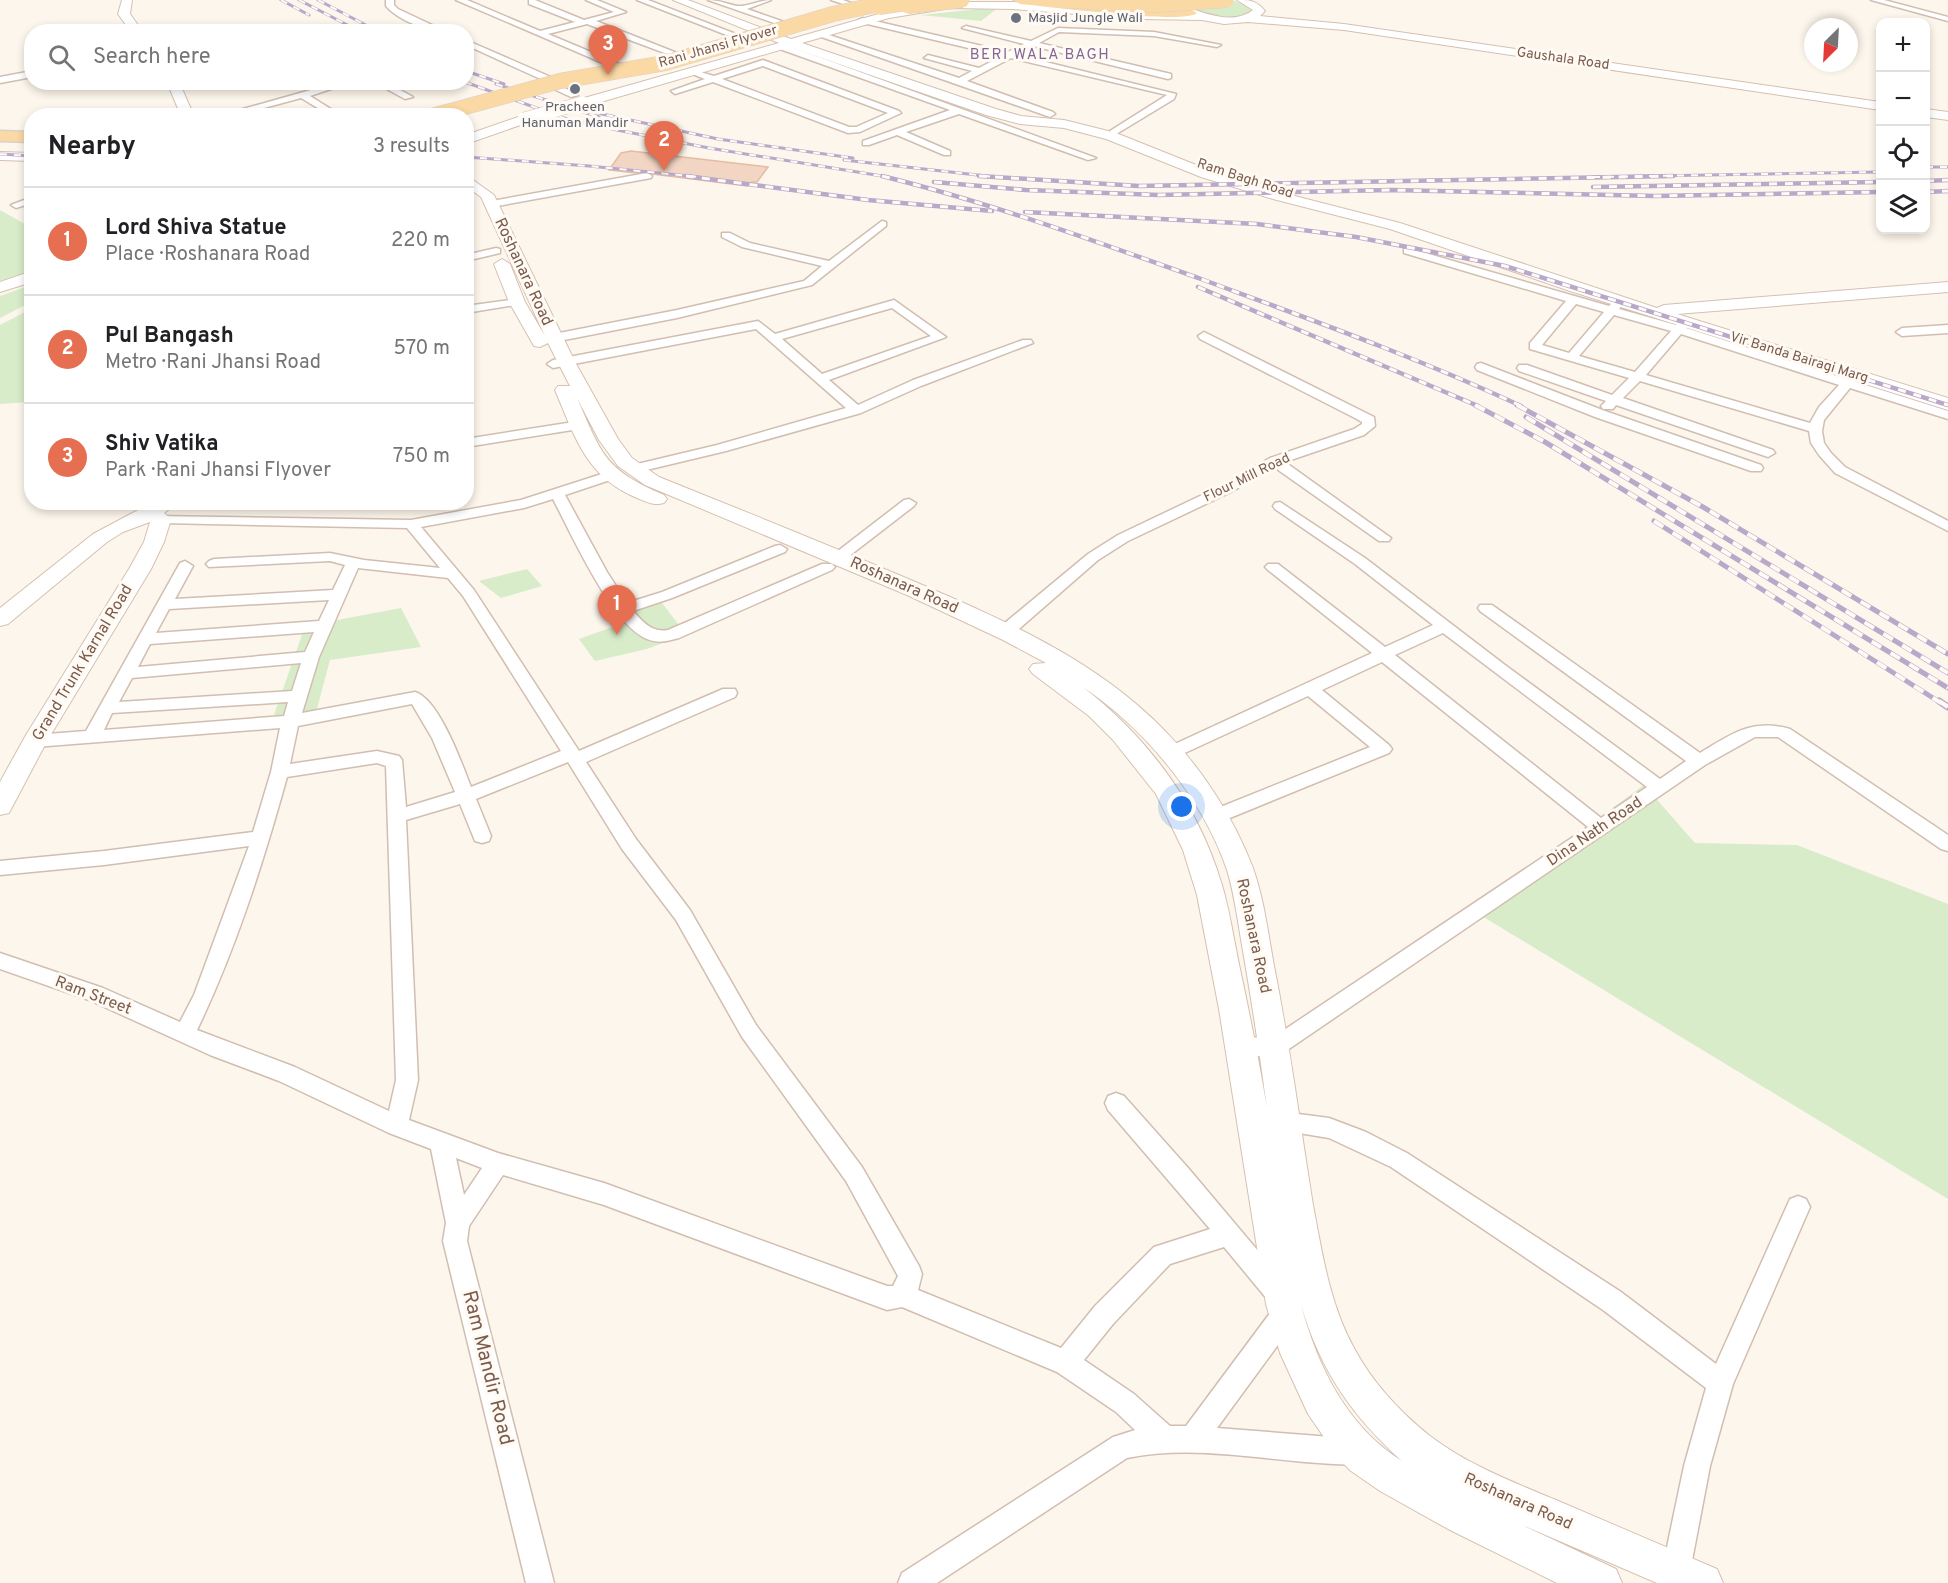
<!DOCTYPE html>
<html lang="en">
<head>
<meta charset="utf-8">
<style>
	:root { --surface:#fff; --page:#f2f2f2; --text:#202124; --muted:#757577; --line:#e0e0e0; --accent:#e76f51 }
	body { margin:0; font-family:Overpass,sans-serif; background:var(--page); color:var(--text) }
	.controls { position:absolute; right:18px; top:18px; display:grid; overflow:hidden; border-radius:12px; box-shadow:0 3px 9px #0003 }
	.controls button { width:54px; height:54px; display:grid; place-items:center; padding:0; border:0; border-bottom:2px solid var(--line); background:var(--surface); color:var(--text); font:30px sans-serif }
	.compass { position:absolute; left:1804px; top:18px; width:54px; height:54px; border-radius:50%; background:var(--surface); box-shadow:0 3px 9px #0003; rotate:204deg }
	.you { position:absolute; left:1182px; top:807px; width:21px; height:21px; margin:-15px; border:4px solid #fff; border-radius:50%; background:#1a73e8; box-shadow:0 0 0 9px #1a73e833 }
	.badge { display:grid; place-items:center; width:39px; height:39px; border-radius:50%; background:var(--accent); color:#fff; font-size:20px; font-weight:700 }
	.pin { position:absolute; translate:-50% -50px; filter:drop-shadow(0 2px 3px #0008) }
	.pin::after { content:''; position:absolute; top:32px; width:21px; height:18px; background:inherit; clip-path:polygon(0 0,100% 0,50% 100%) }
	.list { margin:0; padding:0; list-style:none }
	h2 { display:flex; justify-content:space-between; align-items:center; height:78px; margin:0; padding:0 24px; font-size:26px }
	h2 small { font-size:20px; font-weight:400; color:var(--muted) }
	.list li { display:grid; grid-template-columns:39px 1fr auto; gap:18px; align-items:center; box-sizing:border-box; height:108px; padding:0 24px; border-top:2px solid var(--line) }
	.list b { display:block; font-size:22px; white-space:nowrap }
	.list p { margin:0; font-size:20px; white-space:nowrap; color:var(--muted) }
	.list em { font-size:20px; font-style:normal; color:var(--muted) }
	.icon { flex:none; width:33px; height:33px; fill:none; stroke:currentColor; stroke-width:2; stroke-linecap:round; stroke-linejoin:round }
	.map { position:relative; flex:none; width:1948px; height:1583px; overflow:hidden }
	.search { position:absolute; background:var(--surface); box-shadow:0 3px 9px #0003; left:24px; top:24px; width:450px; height:66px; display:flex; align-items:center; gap:15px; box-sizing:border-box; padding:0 21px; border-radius:24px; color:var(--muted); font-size:22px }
	.panel { position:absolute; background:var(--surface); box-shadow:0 3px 9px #0003; left:24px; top:108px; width:450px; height:402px; border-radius:24px }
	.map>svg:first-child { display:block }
	.green { fill:#d8ecc9 }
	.building { fill:#f3d5c3; stroke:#e6bba3; stroke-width:1.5 }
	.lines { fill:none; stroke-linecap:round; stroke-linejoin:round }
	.street-casing { stroke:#d1beb0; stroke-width:3 }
	.secondary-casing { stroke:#d6c0b0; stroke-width:2 }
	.primary-casing { stroke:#dad1cd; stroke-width:3 }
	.street { fill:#fff; fill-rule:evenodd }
	.secondary { fill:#fff; fill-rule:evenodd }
	.primary { fill:#fbd9a5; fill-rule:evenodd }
	.rail-far3-casing { stroke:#b9a8c9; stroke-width:3 }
	.rail-far2-casing { stroke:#b9a8c9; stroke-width:4.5 }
	.rail-far1-casing { stroke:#b9a8c9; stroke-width:5 }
	.rail-casing { stroke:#b9a8c9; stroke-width:7 }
	.rail-far3 { stroke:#fffaf3; stroke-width:2; stroke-dasharray:7; stroke-linecap:butt }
	.rail-far2 { stroke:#fffaf3; stroke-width:3; stroke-dasharray:8; stroke-linecap:butt }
	.rail-far1 { stroke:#fffaf3; stroke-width:4; stroke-dasharray:11; stroke-linecap:butt }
	.rail { stroke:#fffaf3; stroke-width:4.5; stroke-dasharray:14; stroke-linecap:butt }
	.secondary-bridge-casing { stroke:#d6c0b0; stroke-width:14; stroke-linecap:butt }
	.primary-bridge-casing { stroke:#dad1cd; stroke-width:16; stroke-linecap:butt }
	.secondary-bridge { stroke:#fff; stroke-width:13 }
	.primary-bridge { stroke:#fbd9a5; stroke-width:15 }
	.worship-dot { fill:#6b7280; stroke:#fffaf3; stroke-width:2 }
	.labels { text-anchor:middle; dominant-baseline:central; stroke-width:6; stroke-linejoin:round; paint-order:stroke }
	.far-worship-label { font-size:14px; fill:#5b616d; stroke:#fffaf3; text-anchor:start }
	.far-street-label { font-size:14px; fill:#7a5c4d; stroke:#fffaf3 }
	.far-neighbourhood-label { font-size:15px; letter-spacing:1.5px; fill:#846695; stroke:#fffaf3 }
	.street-label { font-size:16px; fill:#7a5c4d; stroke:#fffaf3 }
	.near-street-label { font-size:20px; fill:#7a5c4d; stroke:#fffaf3 }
</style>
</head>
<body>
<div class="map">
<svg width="1948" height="1583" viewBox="0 0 1948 1583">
	<rect width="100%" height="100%" fill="#fdf6ec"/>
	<g class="green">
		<path d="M1232,0l19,7v4c-18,12 -38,5 -57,0l-2,-6z"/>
		<path d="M999,7l-18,14 -60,-6z"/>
		<path d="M0,210l32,18 -1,43 -31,10z"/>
		<path d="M31,285v17l-31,16v-22z"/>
		<path d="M31,309v93l-31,2v-79z"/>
		<path d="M527,569l15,17 -41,12 -22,-17z"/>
		<path d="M662,603l24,31 -39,15 -52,12 -16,-22 42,-15 -3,-9z"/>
		<path d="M401,608l20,39 -91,13 -15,56 -41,-1 31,-89z"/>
		<path d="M1644,785l51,58 102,2 151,59v295l-476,-289z"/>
	</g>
	<path class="building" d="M631,151l137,16 -11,15h-5l-5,4 -94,-12 -6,-3 -11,2 -27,-3 12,-17z"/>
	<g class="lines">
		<defs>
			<g id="street">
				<path d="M386,0h8v5l4,4 49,23c-19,0 -49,-12 -61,-26z"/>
				<path d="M456,0h11l73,31 35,-9 -46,-18v-4h6l49,20 30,-8 -28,-12h11l29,12 -30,9 81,32 -7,2 -83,-31 -39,10 74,31 1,2 -4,3z"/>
				<path d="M637,0h11l106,41 -7,2z"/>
				<path d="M708,0c11,0 19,4 29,6 10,1 23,-6 34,-6l-24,9 40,14 -7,2z"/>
				<path d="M831,0h12l16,6 -4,2z"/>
				<path d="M1871,0h13l64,17v4z"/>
				<path d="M862,18l146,34 16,-8 -62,-16 4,-2 65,15 27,-13 96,4 67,13 -4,2 -63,-11 -95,-4 -20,11 132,31v4l-3,1 -135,-33 -16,9 159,39 -2,5 -61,37 -3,-1v-4l57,-36 -156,-37 -44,23 86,31 2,2 -5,3 -237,-83 7,-2 139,46 13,-7 -48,-13 4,-3 51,13 23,-12 -143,-34 -1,-2z"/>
				<path d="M466,40l87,38v4l25,13 -7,2 -26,-12v-4l-79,-36z"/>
				<path d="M777,44h6l313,114 -8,2 -129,-46 -53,18 44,19v4h-6l-47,-20 -28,10h-6v-4l87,-31 -173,-62z"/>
				<path d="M763,60l136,51 2,2 -41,19 -12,1 -135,-51 -38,12 -4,-3 34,-12 -15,-6v-4l24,7zM763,66l125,47 -32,14h-7l-127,-48z"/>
				<path d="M32,71v6l-32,6v-6z"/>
				<path d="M330,82h11l2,3 -33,11 32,20h-11l-30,-18 -66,18h-17l114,-32z"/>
				<path d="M374,82h12l27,15 -8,2z"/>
				<path d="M647,173l5,3 -1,2 -159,29 -5,-3 5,-3z"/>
				<path d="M32,197v6l-16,5 -5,-3z"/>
				<path d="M882,221l4,1v4l-74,59 -135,33 -123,24 -6,-4 6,-4 123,-24 127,-29 18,-15 -80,-19 -20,-10v-4h8l20,10 79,18z"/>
				<path d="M496,248l4,1v4l-34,8v-6z"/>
				<path d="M1408,248l201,58 5,-5h8l2,2 -5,6 57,16 4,-5h8l2,3 -4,5 160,51 5,-6h8l2,3 -5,6 92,29v8l-98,-31 -26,32 -2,11 2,12 7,10 14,14 103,54v10l-113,-58 -16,-18 -8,-12 -2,-12 -169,-50 -17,17 150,52 2,3 -7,4 -152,-52 -3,4h-10l-2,-3 5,-5 -87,-30 -2,-3 2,-3h8l85,30 17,-17 -99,-29v-6l36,-42 -162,-48v-4zM1576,304l28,8 -35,41 -27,-8zM1614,315l57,16 -36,41 -56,-16zM1681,334l158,51 -20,22 -9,16 -164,-48z"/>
				<path d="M517,299l6,3 -2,2 -55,9v-7z"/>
				<path d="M894,300l52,37 -117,43 29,25 55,-25 110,-40h8l2,3 -112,43 -60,27 -135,38 -92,22 -5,-1 -2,-3 2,-3 88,-21 129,-37 -90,-79 -203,39 -6,-4 6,-4 205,-39 17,13zM892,308l39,28 -109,38 -40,-35z"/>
				<path d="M1948,325v8l-46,3 -6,-4 6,-4z"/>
				<path d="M1204,332l170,85 1,9 -11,9 -79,27 106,76 -2,3h-10l-105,-74 -43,25 -103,49 -30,19 -86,75h-12l-2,-4 2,-4 88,-73 30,-19 103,-49 49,-28 84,-29 8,-5v-2l-7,-4 -155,-79 -2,-3z"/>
				<path d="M1481,363l124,48 156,54 2,3 -2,3h-10l-156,-54 -118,-47 -2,-3 2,-3z"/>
				<path d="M580,421l7,4 -2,3 -119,19v-8z"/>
				<path d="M611,471l7,4 -2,3 -51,17 42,77 20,31 35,-11 113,-46 5,-1 7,4 -2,3 -113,46 -39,13c10,11 19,22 35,19l154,-66h10l3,3 -3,3 -153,68c-11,3 -21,6 -32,1 -35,-14 -76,-106 -94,-140l-29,9 -103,19 53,63 105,161 144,-62h12l2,4 -2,4 -149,65 50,77 54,71 66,115 106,142 57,99 3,8 -4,16 143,58 34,-42 59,-59 56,-18 -102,-119 -3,-7 3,-7 8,-3 8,3 65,73 96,114 3,8 -3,8 -9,4 -9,-4 -43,-52 -54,17 -57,60 -29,36 50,34 36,32h16l90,-121 9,-3 9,3 3,9 -3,9 -77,105 140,11 9,4 4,9 -4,9 -9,4 -23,-1c-68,-3 -139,-20 -207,-6l-190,125h-39l4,-10 211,-136 22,-7 -19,-18 -59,-40 -155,-65 -15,3 -283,-105 -101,-30 -34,51 -2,15 87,342h-28l-83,-342 3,-18 -15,-74 -42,-16 -110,-52 -69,-26 -121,-55 -89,-31v-16l103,35 77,34 14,-27 55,-149 -145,19 -104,10v-14l104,-10 149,-19 18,-60 9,-44 -245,19 -6,-2 -3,-4 3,-4 6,-2 51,-4 94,-168 5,-2 8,5 -18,33 158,-9 12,-25 -15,-4 -121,6 -3,-3 3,-3 5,-2 116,-6 34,7 76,8 -33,-40 -246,-5 -5,-1 -2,-3 2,-3 255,4 110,-20zM358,568l90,10 15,18 98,155 -90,36c-9,-23 -32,-88 -56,-95l-113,21 17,-56zM329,600l-10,21 -163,12 13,-24zM314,632l-9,20 -167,15 12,-23zM301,663l-9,28 -173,11 13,-24zM288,702l-4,14 -180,14 8,-17zM412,704l20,34 23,54 -49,15 -4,-47 -3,-4 -22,-5 -87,13 8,-38zM568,762l54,87 54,71 66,117 104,144 52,95 -5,10h-6l-283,-103 -106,-30 -89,-33 9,-40 -12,-260 54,-16 15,37 7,2 7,-2 2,-5 -15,-37zM377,763l9,3 10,314 -7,31 -94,-44 -98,-37c39,-81 66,-167 90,-253zM456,1158l26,10 -18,27z"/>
				<path d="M909,499l7,4 -2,3 -70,54h-10l-2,-3 2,-3 70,-54z"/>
				<path d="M1280,502l85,56 140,107 155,114 26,-18 -206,-150 -2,-3 2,-3h12l208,148c31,-19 52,-35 90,-24l158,106v16l-7,-2 -163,-112h-23l-50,28 -422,288c-14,5 -35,4 -49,-1l-3,-6 3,-6 8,-3 30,1 316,-211 -206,-165 -60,28 67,55 3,4 -3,4 -169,69 -6,2 -6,-2 -3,-5 3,-5 162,-65 -62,-51 -132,61h-12l-3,-4 3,-4 208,-96 -104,-83 -3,-3 3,-3h10l107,83 48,-22 -78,-61 -80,-55 -2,-3 2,-3zM1443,633l204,154 -46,31 -206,-163z"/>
				<path d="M1283,1112l46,6 37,14 41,21 214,139 95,72 74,-165 8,-3 8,3 4,8 -77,177 -23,82 -20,105 -4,10 -5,2 -15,-2 -4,-10 22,-105 22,-78 -103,-78 -212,-143 -62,-29 -54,-9 -3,-7 3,-7z"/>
			</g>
			<g id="secondary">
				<path d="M122,0h10l-2,14 13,18h-12l-13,-18z"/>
				<path d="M673,0h15l103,39 98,-28 61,-9h63l158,12h14l-3,-3 6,-3c21,6 45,17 65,2l-16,-10c13,0 19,0 28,11l-5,5 84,8 536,78v8l-536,-80 -96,-8 -24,2 -22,-4 -62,-1 -127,-10 -63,-1 -61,10 -87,25 194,66 25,7 43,4 52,13 95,38 72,22 117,30 257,85 7,-3 284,-23v10l-271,22 271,84v12l-378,-119 -180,-62 -117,-30 -72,-22 -95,-38 -42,-11 -44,-4 -34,-9 -196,-68 -203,59h-10l-1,-3 1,-3 202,-57z"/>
				<path d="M167,82h12l15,34h-13z"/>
				<path d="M1926,109l22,3v8l-22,-3z"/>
				<path d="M524,115l5,1 2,3 -2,3 -63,22v-9z"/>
				<path d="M0,152l32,1v8l-32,-1z"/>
				<path d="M466,175l28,20 81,167 43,77 14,19 27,19c82,33 165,66 247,101 91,39 187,79 257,151 38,38 71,89 90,139 11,31 15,65 21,98 16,79 26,159 39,239 9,48 17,100 41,143 18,34 46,64 76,88 38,29 83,46 126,64 54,23 108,46 161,69l6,14h-66l-135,-58 94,44 6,14h-65l-109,-54 -68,-38 -29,-20 -12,-12 -31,-45 -28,-61 -14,-49 -47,-295 -22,-114 -14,-45 -27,-56 -43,-54 -24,-24 -56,-42 -4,-5 4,-5 13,-1 -43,-23 -96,-45 -262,-110 -27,-19 -19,-26 -22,-42c25,57 27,71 87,97l3,4 -3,4c-10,3 -17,-1 -27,-5 -51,-21 -62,-61 -82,-108l3,-4h12l-22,-43 -8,4 -6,-1 -25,-44 -15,-38 8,-5 8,5 15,38 20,34 -64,-139 -15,-11zM1083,687c63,43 119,110 144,183 8,26 11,54 16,81 9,52 17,104 24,157 -8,-46 -17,-93 -27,-139 -6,-28 -10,-57 -18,-84 -24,-81 -74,-147 -139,-198zM1301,1305c20,66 50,110 101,156 -55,-34 -85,-96 -101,-156z"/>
				<path d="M32,271v11l-32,10v-10z"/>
				<path d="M153,502h19l2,3 -10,8 7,6 -7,23 -13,27 -104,172 -38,72 -9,2v-33l26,-47 103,-166 15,-27 6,-20 -27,10 -16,10 -99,82 -8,2v-18l93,-74z"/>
			</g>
			<g id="primary">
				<path d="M1014,0h45l92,9h39l7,4c-13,12 -151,-7 -177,-9z"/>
				<path d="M0,131l32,1v10l-32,-1z"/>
			</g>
		</defs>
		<use href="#street" class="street-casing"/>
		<use href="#secondary" class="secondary-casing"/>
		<use href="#primary" class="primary-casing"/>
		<use href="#street" class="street"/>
		<use href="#secondary" class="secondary"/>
		<use href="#primary" class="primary"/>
		<defs>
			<g id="rail-far3">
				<path d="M281,0l28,15"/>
				<path d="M299,0l62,32"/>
				<path d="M318,0l61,32"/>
				<path d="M466,71l38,13"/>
				<path d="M465,82l99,36 53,12 92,18 179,29"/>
				<path d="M496,84l103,33"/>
				<path d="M593,112l125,27 135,19"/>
				<path d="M0,154l32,2"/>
				<path d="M466,157l123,9 110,11"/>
				<path d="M844,160l151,17"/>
				<path d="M1926,167h22"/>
				<path d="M1593,177l287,-5"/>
			</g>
			<g id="rail-far2">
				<path d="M686,176l182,24 124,11"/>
				<path d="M882,176c109,27 213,65 319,103 108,40 215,78 320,127"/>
				<path d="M979,176l160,10 534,-10"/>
				<path d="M1926,181l22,-1"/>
				<path d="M934,182l92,8 133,5 232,-5 264,6 225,-4"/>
				<path d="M1593,187l287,-5"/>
				<path d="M1926,192l22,-1"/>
				<path d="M1025,212l232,12 99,13 149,29 443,139"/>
				<path d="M1198,287l280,119"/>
			</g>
			<g id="rail-far1">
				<path d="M1475,405l70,37 403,246"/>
				<path d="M1517,405l186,102 245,147"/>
				<path d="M1526,417l422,256"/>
				<path d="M1654,521l287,182"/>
			</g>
			<path id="rail" d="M1939,701l9,6"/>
		</defs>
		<use href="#rail-far3" class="rail-far3-casing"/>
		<use href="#rail-far2" class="rail-far2-casing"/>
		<use href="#rail-far1" class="rail-far1-casing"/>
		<use href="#rail" class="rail-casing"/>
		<use href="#rail-far3" class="rail-far3"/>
		<use href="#rail-far2" class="rail-far2"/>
		<use href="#rail-far1" class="rail-far1"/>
		<use href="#rail" class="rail"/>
		<defs>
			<path id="secondary-bridge" d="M524,119l58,-16"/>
			<g id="primary-bridge">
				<path d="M1061,0l91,5 74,-5"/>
				<path d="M908,6l54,-6"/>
				<path d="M879,7l47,-7"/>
				<path d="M432,116l128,-35 105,-18 168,-49 65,-14"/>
			</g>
		</defs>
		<use href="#secondary-bridge" class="secondary-bridge-casing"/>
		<use href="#primary-bridge" class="primary-bridge-casing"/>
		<use href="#secondary-bridge" class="secondary-bridge"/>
		<use href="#primary-bridge" class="primary-bridge"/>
	</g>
	<g class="worship-dot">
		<circle cx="1016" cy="18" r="6"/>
		<circle cx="575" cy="89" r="6"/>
	</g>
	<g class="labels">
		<g class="far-worship-label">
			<text x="1028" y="18">Masjid Jungle Wali</text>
			<text x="575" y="107" text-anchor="middle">Pracheen<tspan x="575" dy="16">Hanuman Mandir</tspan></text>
		</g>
		<g class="far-street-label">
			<text transform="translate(718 47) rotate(-16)">Rani Jhansi Flyover</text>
			<text transform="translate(1563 59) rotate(8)">Gaushala Road</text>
			<text transform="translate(1245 179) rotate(18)">Ram Bagh Road</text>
			<text transform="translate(1799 358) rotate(17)">Vir Banda Bairagi Marg</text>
			<text transform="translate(1247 478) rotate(-26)">Flour Mill Road</text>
		</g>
		<g class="far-neighbourhood-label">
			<text x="1040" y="55">BERI WALA BAGH</text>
		</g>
		<g class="street-label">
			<text transform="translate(523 272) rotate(65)">Roshanara Road</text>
			<text transform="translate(904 586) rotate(24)">Roshanara Road</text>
			<text transform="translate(83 663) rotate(-59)">Grand Trunk Karnal Road</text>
			<text transform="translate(1595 832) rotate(-34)">Dina Nath Road</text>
			<text transform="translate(1253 936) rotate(78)">Roshanara Road</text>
			<text transform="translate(93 996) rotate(21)">Ram Street</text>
			<text transform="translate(1518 1502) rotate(24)">Roshanara Road</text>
		</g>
		<g class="near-street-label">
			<text transform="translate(487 1368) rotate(76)">Ram Mandir Road</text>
		</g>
	</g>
</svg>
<div class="controls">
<button>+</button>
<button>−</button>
<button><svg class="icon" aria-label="locate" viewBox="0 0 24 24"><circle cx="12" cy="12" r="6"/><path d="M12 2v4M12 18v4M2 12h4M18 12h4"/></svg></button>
<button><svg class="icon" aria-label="layers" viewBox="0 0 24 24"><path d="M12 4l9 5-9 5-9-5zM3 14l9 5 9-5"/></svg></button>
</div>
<svg class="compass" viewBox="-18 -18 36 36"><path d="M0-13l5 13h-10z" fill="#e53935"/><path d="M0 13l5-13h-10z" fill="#757577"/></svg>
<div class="you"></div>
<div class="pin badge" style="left:617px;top:635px">1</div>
<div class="pin badge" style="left:664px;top:171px">2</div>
<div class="pin badge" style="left:608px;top:75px">3</div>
<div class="search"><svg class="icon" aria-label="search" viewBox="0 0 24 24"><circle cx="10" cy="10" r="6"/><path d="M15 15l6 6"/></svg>Search here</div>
<section class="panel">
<h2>Nearby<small>3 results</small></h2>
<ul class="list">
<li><span class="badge">1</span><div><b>Lord Shiva Statue</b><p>Place · Roshanara Road</p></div><em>220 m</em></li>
<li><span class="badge">2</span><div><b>Pul Bangash</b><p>Metro · Rani Jhansi Road</p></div><em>570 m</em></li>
<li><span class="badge">3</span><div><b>Shiv Vatika</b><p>Park · Rani Jhansi Flyover</p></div><em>750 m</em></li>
</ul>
</section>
</div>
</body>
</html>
